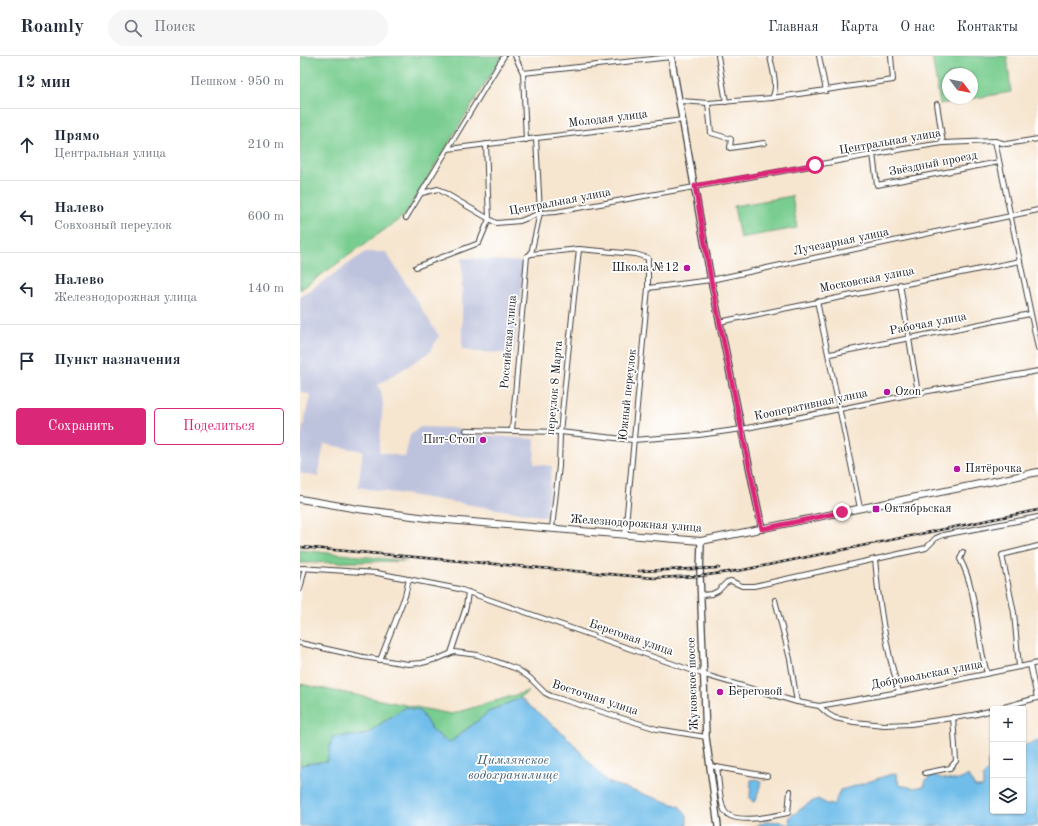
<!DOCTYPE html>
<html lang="ru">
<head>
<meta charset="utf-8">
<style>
	:root { --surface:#fff; --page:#f6f6f7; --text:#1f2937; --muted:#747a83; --line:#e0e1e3; --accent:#db2777 }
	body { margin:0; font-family:"Old Standard TT",serif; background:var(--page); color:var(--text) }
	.controls { position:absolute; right:12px; bottom:12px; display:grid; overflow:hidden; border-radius:4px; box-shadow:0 1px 3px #0004 }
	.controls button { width:36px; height:36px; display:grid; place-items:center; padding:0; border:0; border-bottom:1px solid var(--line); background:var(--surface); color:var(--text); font:20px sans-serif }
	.compass { position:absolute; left:642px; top:12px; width:36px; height:36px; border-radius:50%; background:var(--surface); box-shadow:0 1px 3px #0004; rotate:122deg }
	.stop { position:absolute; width:12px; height:12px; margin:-9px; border:3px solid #db2777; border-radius:50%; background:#fff }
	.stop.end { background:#db2777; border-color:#fff; box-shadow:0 1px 4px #0008 }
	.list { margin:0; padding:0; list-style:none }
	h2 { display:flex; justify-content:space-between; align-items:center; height:52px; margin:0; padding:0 16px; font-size:17px }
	h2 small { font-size:13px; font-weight:400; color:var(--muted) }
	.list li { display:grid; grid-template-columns:26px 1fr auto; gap:12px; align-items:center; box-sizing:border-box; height:72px; padding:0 16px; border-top:1px solid var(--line) }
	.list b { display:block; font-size:15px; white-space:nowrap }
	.list p { margin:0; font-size:13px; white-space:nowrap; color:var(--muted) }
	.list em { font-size:13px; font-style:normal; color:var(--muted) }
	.actions { display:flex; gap:8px; padding:12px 16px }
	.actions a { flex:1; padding:9px 0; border:1px solid var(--accent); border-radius:4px; text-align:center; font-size:14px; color:var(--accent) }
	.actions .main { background:var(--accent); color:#fff }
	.icon { flex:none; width:22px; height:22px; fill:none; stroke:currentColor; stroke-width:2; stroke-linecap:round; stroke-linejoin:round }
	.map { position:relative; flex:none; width:738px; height:770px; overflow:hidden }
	header { display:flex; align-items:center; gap:24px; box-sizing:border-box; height:56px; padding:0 20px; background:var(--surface); border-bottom:1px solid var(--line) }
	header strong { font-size:19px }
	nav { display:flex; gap:22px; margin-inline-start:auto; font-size:14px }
	.search { width:280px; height:36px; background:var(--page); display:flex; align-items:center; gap:10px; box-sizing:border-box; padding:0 14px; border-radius:22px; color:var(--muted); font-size:15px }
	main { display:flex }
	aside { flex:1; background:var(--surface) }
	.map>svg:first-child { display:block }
	.industrial { fill:#bec3dd }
	.green { fill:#79cd90; stroke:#4a7456; fill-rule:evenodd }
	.water { fill:#70bdea; stroke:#466c83 }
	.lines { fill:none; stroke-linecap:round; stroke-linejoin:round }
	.street-casing { stroke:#3d3a37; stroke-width:6 }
	.secondary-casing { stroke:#3d3a37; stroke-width:8 }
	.primary-casing { stroke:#3d3a37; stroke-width:8 }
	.street { stroke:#fff; stroke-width:4 }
	.secondary { stroke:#fff; stroke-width:5.5 }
	.primary { stroke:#fff; stroke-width:6 }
	.rail-casing { stroke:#1c1c1c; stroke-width:2.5 }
	.rail { stroke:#fff; stroke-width:1; stroke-dasharray:3; stroke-linecap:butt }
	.route { stroke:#db2777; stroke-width:5 }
	.poi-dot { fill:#b5179e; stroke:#fff; stroke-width:1.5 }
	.labels { text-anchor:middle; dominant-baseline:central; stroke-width:3.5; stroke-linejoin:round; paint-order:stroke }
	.street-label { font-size:12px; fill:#1c1c1c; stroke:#fff }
	.poi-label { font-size:12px; fill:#1c1c1c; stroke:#fff; text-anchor:start }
	.water-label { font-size:13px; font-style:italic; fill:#3e5c6e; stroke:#fff }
</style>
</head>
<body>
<header>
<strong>Roamly</strong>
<div class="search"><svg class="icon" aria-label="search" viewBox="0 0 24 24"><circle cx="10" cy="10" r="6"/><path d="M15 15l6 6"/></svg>Поиск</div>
<nav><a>Главная</a><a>Карта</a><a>О нас</a><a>Контакты</a></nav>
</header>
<main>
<aside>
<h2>12 мин<small>Пешком · 950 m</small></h2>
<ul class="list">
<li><svg class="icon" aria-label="ahead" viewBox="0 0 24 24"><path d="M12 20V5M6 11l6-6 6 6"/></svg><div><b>Прямо</b><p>Центральная улица</p></div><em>210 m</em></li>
<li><svg class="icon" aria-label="left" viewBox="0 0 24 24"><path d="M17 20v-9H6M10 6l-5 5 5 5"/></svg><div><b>Налево</b><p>Совхозный переулок</p></div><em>600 m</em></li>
<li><svg class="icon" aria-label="left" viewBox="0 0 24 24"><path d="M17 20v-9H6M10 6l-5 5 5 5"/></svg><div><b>Налево</b><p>Железнодорожная улица</p></div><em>140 m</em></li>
<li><svg class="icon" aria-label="arrive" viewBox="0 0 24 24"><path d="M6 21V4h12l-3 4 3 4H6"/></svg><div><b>Пункт назначения</b></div></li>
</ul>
<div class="actions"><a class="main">Сохранить</a><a>Поделиться</a></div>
</aside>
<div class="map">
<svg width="738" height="770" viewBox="0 0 738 770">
	<rect width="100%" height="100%" fill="#fff"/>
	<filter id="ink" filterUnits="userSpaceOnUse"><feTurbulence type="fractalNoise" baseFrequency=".025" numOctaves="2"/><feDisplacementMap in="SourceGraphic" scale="8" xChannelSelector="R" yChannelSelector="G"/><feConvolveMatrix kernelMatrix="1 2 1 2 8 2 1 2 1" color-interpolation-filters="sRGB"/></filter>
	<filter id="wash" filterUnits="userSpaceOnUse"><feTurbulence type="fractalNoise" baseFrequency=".012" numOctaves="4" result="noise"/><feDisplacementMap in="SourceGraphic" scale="16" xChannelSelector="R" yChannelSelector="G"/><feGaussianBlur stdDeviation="0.9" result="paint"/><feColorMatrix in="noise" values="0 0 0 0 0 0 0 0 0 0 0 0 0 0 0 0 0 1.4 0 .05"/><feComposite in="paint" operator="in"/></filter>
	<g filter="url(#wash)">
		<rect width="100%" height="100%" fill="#f6e5cf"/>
		<g class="industrial">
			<path d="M66,196h20l53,84 -9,16 -52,33 3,6 2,12 -4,49 26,5 5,-22 10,-8 39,1 3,6 72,5 1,2 -1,23 18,2 -6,51 -188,-30 5,-36 -39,-7 -6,33 -18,-4v-32l10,-46 -10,-4v-94z"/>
			<path d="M162,202l62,4 -10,91 -39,-1 -13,-3z"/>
		</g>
		<g class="green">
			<path d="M0,0h202l-98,160 -104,74z"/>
			<path d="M632,0h75l4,36 -71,12zM648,18h24v24h-24z"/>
			<path d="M492,140l5,32 -57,10 -6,-32z"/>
			<path d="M0,494l107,11 -107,2z"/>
			<path d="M0,628l151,30 78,-23 -9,7 -30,13 -41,32 -17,-13 -12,-19 -15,-4 -40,28 -32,2 -6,24 -27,4z"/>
		</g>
		<g class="water">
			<path d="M220,642l47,39 40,45 72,24 8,9v11h-387v-61l27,-4 5,-24 33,-2 40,-28 15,4 12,19 17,13 41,-32z"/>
			<path d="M738,684v86h-248l-1,-9c11,-6 17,-14 29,-18l9,5 7,1 6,-15c19,-4 36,-12 56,-17l3,12 14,3 12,-2v-5l7,-6c12,4 26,9 36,0l7,12h8v-11l5,-5v-10l5,-2v52h30v-65z"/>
			<path d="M457,723l4,3 -5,19 -3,1 -3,-4 1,-18z"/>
			<path d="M469,765l12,1 9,4h-35z"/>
		</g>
	</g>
	<g filter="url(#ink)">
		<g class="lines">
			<defs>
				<g id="street">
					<path d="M215,0l8,17 3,67"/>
					<path d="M418,0l8,46"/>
					<path d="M470,0c2,13 9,30 2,42"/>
					<path d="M519,0l7,35"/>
					<path d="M223,17l148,-16"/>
					<path d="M381,45l27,2 64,-5 121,-18 -2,-24"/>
					<path d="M408,47l3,30 20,6 -1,9 34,-5"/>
					<path d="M637,48l6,39"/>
					<path d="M695,85l43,207"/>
					<path d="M148,93l235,-29"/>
					<path d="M573,98l4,31 122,-23"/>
					<path d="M122,137l16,-4 58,34 24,-2 20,-8 16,-1 348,-63 39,-6 52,-2 11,3 32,-5"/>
					<path d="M106,162l98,-162"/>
					<path d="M231,198l9,-41 -4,-75"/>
					<path d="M116,211l63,-24 10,-24 -3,-75"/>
					<path d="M600,228l18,109"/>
					<path d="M348,232l63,-8 327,-70"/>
					<path d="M517,245l43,207"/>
					<path d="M419,266l301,-61"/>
					<path d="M530,298l200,-40"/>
					<path d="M166,374l94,2 73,8 66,-5 43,-6 176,-36 120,-22"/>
					<path d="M212,374l15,-174 4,-2 48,-5 56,5 13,4v30l-23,247"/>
					<path d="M252,472l7,-62 1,-34 19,-183"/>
					<path d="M663,496l-3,7c18,33 16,78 27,114"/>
					<path d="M575,503c3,43 12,92 24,133"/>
					<path d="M0,512l77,5 82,16 246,86 92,27 22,4 9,8 7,4 19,4 30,3 27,-1 62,-9 20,-5"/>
					<path d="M0,533l5,-21"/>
					<path d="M402,539l10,-1 6,-3 9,-9 4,-1 11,5h12l172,-38 10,-10 7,-3 95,-18"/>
					<path d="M475,544l15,59 7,43"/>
					<path d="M0,587l63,14 45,7 14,-1 18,-5 14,-6 24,3 39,14 13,9 15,15 6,3 106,33 49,8"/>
					<path d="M151,597l15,-46 2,-15"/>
					<path d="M80,604l25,-64 4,-17"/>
					<path d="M719,611l-5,-54 -12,-58 36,-9"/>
					<path d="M519,650l80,-14 139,-29"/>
					<path d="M696,653l41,-11 -7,-33"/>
					<path d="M410,710l57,10"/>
					<path d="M417,711c2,12 2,32 7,43 8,16 49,6 64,3l2,-22"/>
					<path d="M625,717l25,-5 6,-7 -3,-44"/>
				</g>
				<g id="secondary">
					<path d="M371,0l40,224 51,249"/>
					<path d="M401,485l-1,35 6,161 12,89"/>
				</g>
				<path id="primary" d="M0,443l58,10 77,10 266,22 337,-69"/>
			</defs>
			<use href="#street" class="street-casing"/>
			<use href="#secondary" class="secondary-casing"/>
			<use href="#primary" class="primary-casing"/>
			<use href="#street" class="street"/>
			<use href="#secondary" class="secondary"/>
			<use href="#primary" class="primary"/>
			<defs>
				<g id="rail">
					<path d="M0,491l354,31 46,-2 43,-6 295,-60"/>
					<path d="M339,515l80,-3"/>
				</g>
			</defs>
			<use href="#rail" class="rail-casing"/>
			<use href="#rail" class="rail"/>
		</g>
	</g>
	<g class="lines" filter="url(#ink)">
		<path class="route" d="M515,109l-120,21 16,94 51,249 80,-17"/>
	</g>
	<g class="poi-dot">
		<circle cx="387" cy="212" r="4"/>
		<circle cx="587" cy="336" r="4"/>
		<circle cx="183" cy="384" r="4"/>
		<circle cx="657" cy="413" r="4"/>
		<rect x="572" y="449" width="8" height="8" rx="2"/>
		<circle cx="420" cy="636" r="4"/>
	</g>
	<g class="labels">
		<g class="street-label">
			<text transform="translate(308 63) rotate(-7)">Молодая улица</text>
			<text transform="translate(590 86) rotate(-10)">Центральная улица</text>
			<text transform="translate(633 108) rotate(-11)">Звёздный проезд</text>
			<text transform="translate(260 146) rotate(-11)">Центральная улица</text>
			<text transform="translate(541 186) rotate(-12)">Лучезарная улица</text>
			<text transform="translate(567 224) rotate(-11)">Московская улица</text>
			<text transform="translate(628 268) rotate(-11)">Рабочая улица</text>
			<text transform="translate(209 286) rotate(-85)">Российская улица</text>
			<text transform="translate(255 332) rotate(-85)">переулок 8 Марта</text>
			<text transform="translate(328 339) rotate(-84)">Южный переулок</text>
			<text transform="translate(511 349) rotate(-12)">Кооперативная улица</text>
			<text transform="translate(336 468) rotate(4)">Железнодорожная улица</text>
			<text transform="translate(331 582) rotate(19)">Береговая улица</text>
			<text transform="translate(627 619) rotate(-11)">Добровольская улица</text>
			<text transform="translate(393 628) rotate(-92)">Жуковское шоссе</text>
			<text transform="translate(295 642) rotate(18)">Восточная улица</text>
		</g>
		<g class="poi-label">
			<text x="379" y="212" text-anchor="end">Школа №12</text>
			<text x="595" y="336">Ozon</text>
			<text x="175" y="384" text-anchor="end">Пит-Стоп</text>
			<text x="665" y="413">Пятёрочка</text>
			<text x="584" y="453">Октябрьская</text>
			<text x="428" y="636">Береговой</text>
		</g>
		<g class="water-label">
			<text x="213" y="704">Цимлянское<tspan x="213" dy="15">водохранилище</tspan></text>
		</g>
	</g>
</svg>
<div class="controls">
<button>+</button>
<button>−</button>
<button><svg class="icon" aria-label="layers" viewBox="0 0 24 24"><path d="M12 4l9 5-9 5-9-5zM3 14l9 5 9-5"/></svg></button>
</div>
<svg class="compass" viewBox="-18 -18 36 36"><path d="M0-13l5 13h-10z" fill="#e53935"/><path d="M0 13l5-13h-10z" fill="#747a83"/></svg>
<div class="stop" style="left:515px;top:109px"></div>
<div class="stop end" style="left:542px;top:456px"></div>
</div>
</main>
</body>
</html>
